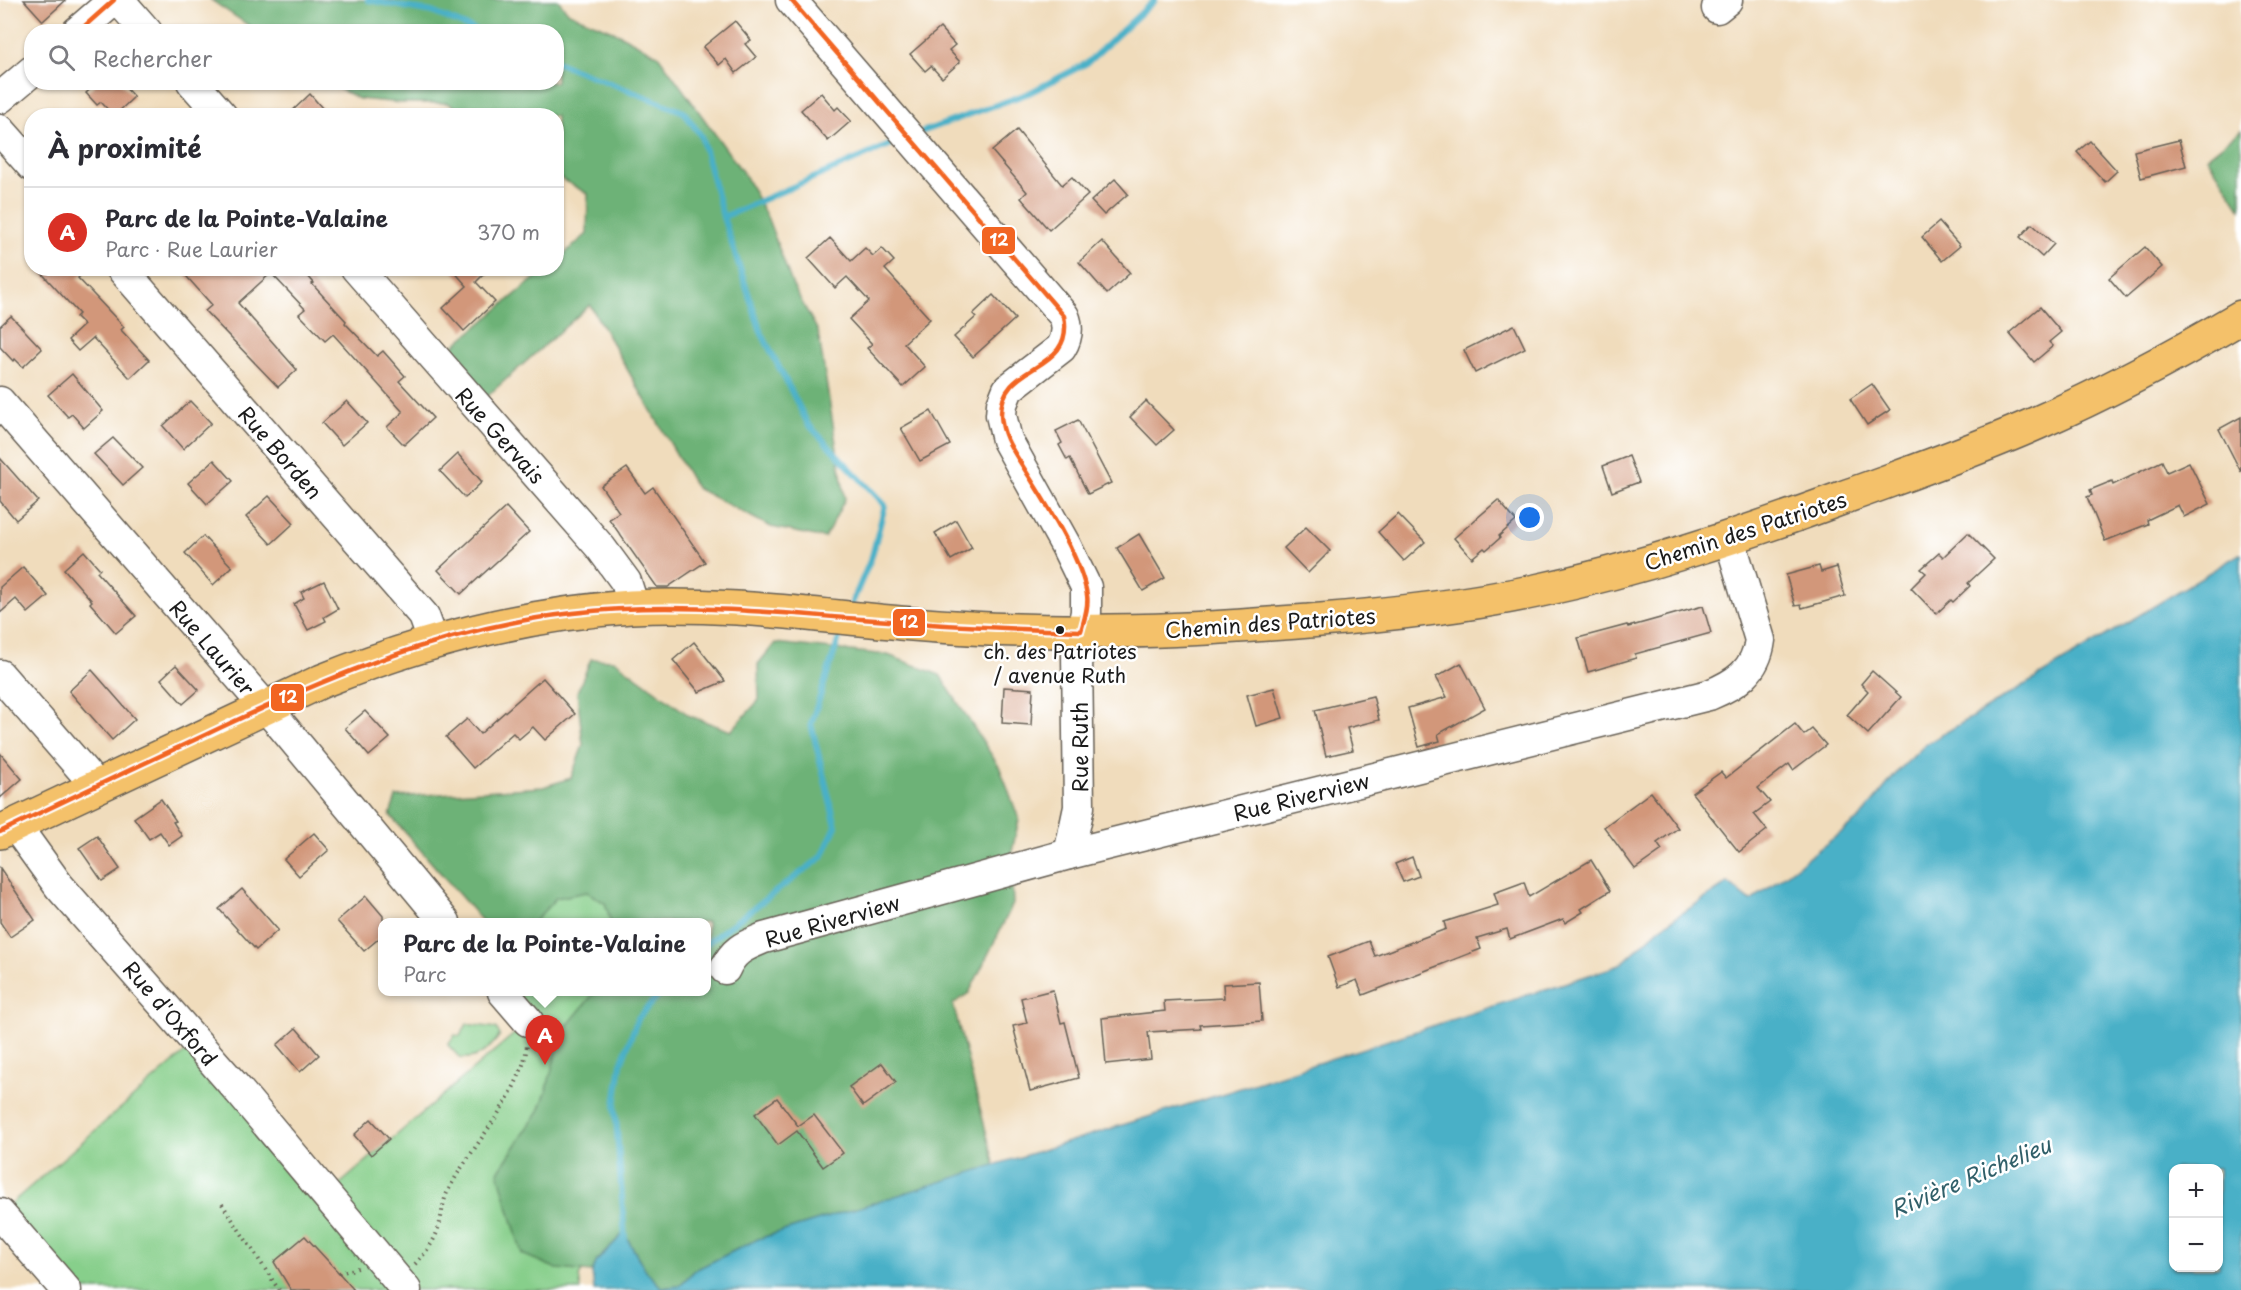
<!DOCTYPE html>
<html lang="fr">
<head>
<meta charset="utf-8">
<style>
	:root { --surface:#fff; --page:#f7f7f7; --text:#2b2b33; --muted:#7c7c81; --line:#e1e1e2; --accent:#d93025 }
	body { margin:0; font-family:"Playpen Sans",sans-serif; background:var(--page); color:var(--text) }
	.controls { position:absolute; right:18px; bottom:18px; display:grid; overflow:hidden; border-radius:12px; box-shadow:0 2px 4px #0004 }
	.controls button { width:54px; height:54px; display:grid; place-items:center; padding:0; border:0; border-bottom:2px solid var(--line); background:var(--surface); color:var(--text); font:30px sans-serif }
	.you { position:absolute; left:1530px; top:518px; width:21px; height:21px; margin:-15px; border:4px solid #fff; border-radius:50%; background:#1a73e8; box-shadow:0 0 0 9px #1a73e833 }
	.badge { display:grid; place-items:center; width:39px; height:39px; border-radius:50%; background:var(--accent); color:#fff; font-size:20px; font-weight:700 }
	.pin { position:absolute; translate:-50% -50px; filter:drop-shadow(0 2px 3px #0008) }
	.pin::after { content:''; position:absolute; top:32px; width:21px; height:18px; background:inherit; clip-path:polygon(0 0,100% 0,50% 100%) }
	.popup { position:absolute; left:378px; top:918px; width:333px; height:78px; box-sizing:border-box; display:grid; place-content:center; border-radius:12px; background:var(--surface); filter:drop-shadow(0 2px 4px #0005); font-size:20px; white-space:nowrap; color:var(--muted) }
	.popup b { font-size:22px; color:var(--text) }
	.popup::after { content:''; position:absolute; left:50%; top:100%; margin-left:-12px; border:12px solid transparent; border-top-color:var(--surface) }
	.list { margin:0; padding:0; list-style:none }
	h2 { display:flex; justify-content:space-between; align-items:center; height:78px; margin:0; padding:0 24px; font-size:26px }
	h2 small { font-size:20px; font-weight:400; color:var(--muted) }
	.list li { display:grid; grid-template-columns:39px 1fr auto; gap:18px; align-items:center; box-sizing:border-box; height:90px; padding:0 24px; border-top:2px solid var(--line) }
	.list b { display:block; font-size:22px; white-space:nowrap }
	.list p { margin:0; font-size:20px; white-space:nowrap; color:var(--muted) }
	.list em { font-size:20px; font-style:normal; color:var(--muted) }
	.icon { flex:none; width:33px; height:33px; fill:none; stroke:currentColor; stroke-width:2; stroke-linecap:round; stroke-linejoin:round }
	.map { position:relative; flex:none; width:2241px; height:1290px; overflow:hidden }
	.search { position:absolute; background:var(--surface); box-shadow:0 2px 4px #0004; left:24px; top:24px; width:540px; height:66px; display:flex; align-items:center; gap:15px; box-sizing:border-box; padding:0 21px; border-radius:24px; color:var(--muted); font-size:22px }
	.panel { position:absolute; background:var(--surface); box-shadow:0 2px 4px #0004; left:24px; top:108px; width:540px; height:168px; border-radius:24px }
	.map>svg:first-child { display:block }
	.green { fill:#87cf8b; stroke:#527654; stroke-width:1.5 }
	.forest { fill:#6db277; stroke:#44674a; stroke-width:1.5 }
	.water { fill:#48b0c7; stroke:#326672; stroke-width:1.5; fill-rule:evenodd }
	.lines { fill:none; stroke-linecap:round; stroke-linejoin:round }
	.stream { stroke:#48b0c7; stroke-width:6 }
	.building { fill:#d2977a }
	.minor-casing { stroke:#665f54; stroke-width:33 }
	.major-casing { stroke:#665f54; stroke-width:36 }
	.path { stroke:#665f54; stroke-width:4; stroke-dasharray:1.5 4.5; stroke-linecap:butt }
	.minor { stroke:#fff; stroke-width:30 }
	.major { stroke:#f4c16a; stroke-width:33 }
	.bus-1-casing { stroke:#fff; stroke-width:9 }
	.bus-1 { stroke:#f26522; stroke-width:4.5 }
	.bus-dot { fill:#1c1c1c; stroke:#fff; stroke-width:2 }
	.labels { text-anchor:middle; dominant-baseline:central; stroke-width:5; stroke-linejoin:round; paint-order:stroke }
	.bus-label { font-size:20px; fill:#1c1c1c; stroke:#fff }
	.street-label { font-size:21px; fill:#1c1c1c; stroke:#fff }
	.water-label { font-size:22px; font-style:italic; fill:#305f69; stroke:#fff }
	.line-badge { stroke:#fff; stroke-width:2 }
	.badge-label { font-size:16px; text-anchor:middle; font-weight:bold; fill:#fff }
</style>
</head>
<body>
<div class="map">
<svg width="2241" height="1290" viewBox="0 0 2241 1290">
	<rect width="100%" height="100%" fill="#fff"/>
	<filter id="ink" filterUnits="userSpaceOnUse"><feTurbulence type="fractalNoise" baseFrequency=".0167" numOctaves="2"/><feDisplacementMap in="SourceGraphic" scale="12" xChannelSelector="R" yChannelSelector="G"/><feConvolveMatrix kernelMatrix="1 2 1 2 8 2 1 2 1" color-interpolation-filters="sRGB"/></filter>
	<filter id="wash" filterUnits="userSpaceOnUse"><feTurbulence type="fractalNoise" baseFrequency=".008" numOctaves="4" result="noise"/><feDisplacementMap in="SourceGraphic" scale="24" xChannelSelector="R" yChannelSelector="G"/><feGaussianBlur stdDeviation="1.35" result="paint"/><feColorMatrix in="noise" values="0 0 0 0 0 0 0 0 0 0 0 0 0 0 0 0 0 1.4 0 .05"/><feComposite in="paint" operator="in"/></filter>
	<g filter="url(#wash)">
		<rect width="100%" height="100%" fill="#f0dcbc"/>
		<g class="green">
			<path d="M560,866l80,56h-150z"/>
			<path d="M503,992h144l-37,237 -31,47 2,14h-501l-73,-83 191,-166 129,154 201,-173z"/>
			<path d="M467,1024l29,4 4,7c-10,14 -22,25 -40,23l-12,-13 7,-10 5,1z"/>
		</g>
		<g class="forest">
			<path d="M211,0h347l11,13 46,19 43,23 88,122 22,42 25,67 25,45 27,168 -20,39 -54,-11 -75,-39 -106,-183 -106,94 -39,-46 101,-84 10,-1 1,-8 30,-26 1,-40 -28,-16 -3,2 -1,-64 -89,-1 -19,-12h-47l-42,-4 -31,-16 228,-1v-50l-299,-1z"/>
			<path d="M2241,130v79l-34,-52z"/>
			<path d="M775,643l113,12 52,20 60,93 19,51 -8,37 2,48 -44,89 -16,11 42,162 -237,73 -63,31 -16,16 -17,2 -16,-17 -22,-38 -27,28 -5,11 -35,-3 -35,-15 -24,-82 41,-61 7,-19 15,-59 34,-41h112v-70h-96l-6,-19 -18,-11 -31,6 -22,24h-51l-93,-107 6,-18 147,-10 28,-9 12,-33 -6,-53 14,-33 23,1 76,56 41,15 28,-31 -1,-36z"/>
		</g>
		<path class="water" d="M2241,553v737h-1647l-2,-18 5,-11 27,-28 22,38 16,17 17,-2 16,-16 63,-31 489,-153 373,-121 41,-38 67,-44 23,18 109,-83 39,-48 27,-26 46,-27zM2174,1168h44v100h-44z"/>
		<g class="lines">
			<g class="stream">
				<path d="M368,0l64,12 48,20"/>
				<path d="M556,62l128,50 17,24 22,81 38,115 47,92 77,81 -13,51 -22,52"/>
				<path d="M916,134l113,-41 58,-30 68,-63"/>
				<path d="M723,217l178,-77"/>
				<path d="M707,943l115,-86 14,-31 -25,-102 31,-95"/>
				<path d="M625,1239l-10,-134 6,-41 17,-46 23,-26"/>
			</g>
		</g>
		<g id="blocks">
			<g class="building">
				<path d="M24,0h42l-23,21z"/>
				<path d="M735,21l16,19 -6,4 11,13 -20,16 -10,-14 -7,6 -16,-18z"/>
				<path d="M940,28l15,17 -6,5 11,12 -18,16 -11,-12 -6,5 -15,-17z"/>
				<path d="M98,82h22l14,15 -20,19 -13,-14 -4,3 -11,-12z"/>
				<path d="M821,93l14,17 3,-3 13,14 -23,20 -27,-31z"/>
				<path d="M310,94l12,14 -8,8h-27z"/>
				<path d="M1017,130l45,55 10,-8 16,18 -39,35 -28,-32 6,-6 -35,-41z"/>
				<path d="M2179,140l7,26 -45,12 -7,-27z"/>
				<path d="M2090,141l27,30 -12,11 -28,-30z"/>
				<path d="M1115,179l13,15 -24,21 -13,-14z"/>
				<path d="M1939,222l21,24 -18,15 -20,-24z"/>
				<path d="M2032,224l22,20 -12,13 -22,-20z"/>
				<path d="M830,238l21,23 14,-13 8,8 9,-8 12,13 -9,8 45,50 -26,24 21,24 -22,20 -36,-39 5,-4 -23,-25 20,-18 -22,-24 -12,11 -27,-30z"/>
				<path d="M1102,241l28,32 -23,21 -28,-32z"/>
				<path d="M2145,247l17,20 -36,31 -17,-20z"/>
				<path d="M37,268h51l-10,10 46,49 -3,3 28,30 -19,18 -37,-40 -15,13 -10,-11 16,-15 -8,-8 3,-3z"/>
				<path d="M179,268h122l13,15 -2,1 34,37 -1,2 32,33 6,-5 22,25 -6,5 34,37 -29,27 -17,-18 16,-15 -70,-78 -8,7 -26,-27 6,-5 -34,-36 -33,30 59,67 -19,17 -73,-76 7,-6z"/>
				<path d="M451,268h39l-14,14 19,20 -31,29 -21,-23 24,-22z"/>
				<path d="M993,295l22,24 -42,38 -19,-20 22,-20 -3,-3z"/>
				<path d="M2040,307l21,25 -12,10 4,4 -19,16 -25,-29z"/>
				<path d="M11,316l31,33 -19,18 -8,-8 -2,2 -13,-14v-21z"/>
				<path d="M1514,325l11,23 -50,25 -11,-23z"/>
				<path d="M72,374l31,37 -19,17 -12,-14 -4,3 -20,-22z"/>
				<path d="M1872,384l18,26 -23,15 -17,-26z"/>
				<path d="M190,401l21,22 -28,26 -20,-23z"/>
				<path d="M347,401l20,22 -25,22 -20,-22z"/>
				<path d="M1146,401l28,29 -17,15 -27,-28z"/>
				<path d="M931,411l19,34 -30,16 -19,-33z"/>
				<path d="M2241,417v55l-22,-43z"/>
				<path d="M1078,420l33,63 -23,11 -18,-36 -3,2 -8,-15 3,-2 -6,-12z"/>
				<path d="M113,438l29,30 -19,17 -29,-31z"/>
				<path d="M458,454l24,28 -17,16 -25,-27z"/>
				<path d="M1629,456l10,26 -27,10 -9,-26z"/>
				<path d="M0,458l38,43 -22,19 -16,-19z"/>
				<path d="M214,460l19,21 -26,23 -19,-21z"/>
				<path d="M2162,461l5,11 22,-10 21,42 -26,13 -6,-12 -31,15 1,4 -43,17 -18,-44 5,-2 -2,-5 22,-9 1,4z"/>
				<path d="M627,468l18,25 8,-6 52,75 -37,25h-11l-48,-68 10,-7 -18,-26z"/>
				<path d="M269,496l25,27 -23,21 -25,-27z"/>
				<path d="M1498,500l18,21 -17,15 1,2 -14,12 -2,-2 -12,10 -18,-20z"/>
				<path d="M506,507l23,25 -68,62 -23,-24z"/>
				<path d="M1398,514l27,28 -21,19 -26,-29z"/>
				<path d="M956,520l16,28 -21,12 -16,-27z"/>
				<path d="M1306,527l24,24 -22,22 -24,-25z"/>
				<path d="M1968,533l26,26 -26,24 2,3 -17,16 -2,-2 -15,14 -25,-26 15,-15 -5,-4 18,-16 4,4z"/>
				<path d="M1139,534l26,44 -22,13 -26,-43z"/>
				<path d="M203,536l29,31 -19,18 -28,-32z"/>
				<path d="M84,551l16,18 -3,3 39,44 -20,17 -26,-30 2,-2 -28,-32z"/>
				<path d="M1819,566l2,6 16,-5 8,29 -43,12 -1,-3 -6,1 -9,-31z"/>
				<path d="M23,567l25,29 -20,17 -12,-14 -16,14v-26z"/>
				<path d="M324,581l14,28 -14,8 2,4 -18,9 -14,-26 10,-6 -3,-6z"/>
				<path d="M1703,606l8,27 -76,21 1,4 -48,14 -10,-34 49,-13 1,2z"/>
				<path d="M694,642l31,39 -26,11 -26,-32z"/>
				<path d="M1461,663l24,45 -47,26 2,7 -21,6 -11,-39 39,-11 -11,-20z"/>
				<path d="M176,665l23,25 -16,14 -22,-25z"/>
				<path d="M92,670l43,49 -23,21 -43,-49z"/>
				<path d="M1872,671l29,26 -33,37 -21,-19 21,-24 -7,-7z"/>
				<path d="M543,678l32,36 -30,26 -12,-13 -14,12 -6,-6 -40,35 -27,-31 21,-18 13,15z"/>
				<path d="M1004,687l29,2 -2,36 -29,-2z"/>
				<path d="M1274,688l9,30 -27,8 -9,-31z"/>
				<path d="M1373,696l6,24 -32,8 6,22 -27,6 -11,-46z"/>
				<path d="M365,711l25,27 -21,18 -24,-28z"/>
				<path d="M1795,724l9,11 8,-6 14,16 -33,25 -4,-6 -31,24 12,14 -16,12 13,16 -28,22 -47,-59 29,-21 5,6z"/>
				<path d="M0,753l22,26 -22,19z"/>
				<path d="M1651,792l27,36 -21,15 5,7 -27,19 -31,-42z"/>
				<path d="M161,799l15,22 -3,1 9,14 -13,9 -9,-13 -11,7 -15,-21z"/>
				<path d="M314,833l15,17 -30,26 -15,-17z"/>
				<path d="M97,836l23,33 -18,12 -23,-33z"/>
				<path d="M1412,857l7,19 -16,6 -8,-18z"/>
				<path d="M1591,860l19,31 -29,18 2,3 -18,11 -2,-4 -53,20 -3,-10 -30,9 4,11 -118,46 -6,-15 -18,7 -11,-30 41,-16 6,15 71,-27 -2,-7 54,-17 -4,-12 30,-11 5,15z"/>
				<path d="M0,868l35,52 -25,17 -10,-15z"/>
				<path d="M242,889l36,41 -22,20 -37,-41z"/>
				<path d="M366,896l17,20v19l-19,16 -27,-30z"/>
				<path d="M1259,982l3,39 -62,4 1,4 -53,3 3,27 -45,5 -4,-46 63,-7 -1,-10 60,-3 -1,-14z"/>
				<path d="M1053,990l8,33 4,-1 14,56 -49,13 -17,-65 14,-3 -6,-25z"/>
				<path d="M296,1028l23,27 -19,17 -23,-27z"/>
				<path d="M882,1063l14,19 -33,24 -14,-19z"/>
				<path d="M777,1098l21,28 16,-11 29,38 -20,14 -26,-36 -19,14 -23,-31z"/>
				<path d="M371,1119l18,20 -18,16 -17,-20z"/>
				<path d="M305,1236l34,37 15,17h-63l-17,-28z"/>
			</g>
		</g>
	</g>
	<g filter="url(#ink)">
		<use href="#blocks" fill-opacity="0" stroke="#665f54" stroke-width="1.5"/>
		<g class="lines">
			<defs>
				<g id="minor">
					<path d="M119,0l28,32"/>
					<path d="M791,0l273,316c5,12 3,22 -3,32l-53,41 -6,15 -1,11 6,25 59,106 20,41v25l-9,42 2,153 -10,47"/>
					<path d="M1717,8l10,-8"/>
					<path d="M77,32l37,-32"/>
					<path d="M192,82l30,34"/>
					<path d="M0,98l32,-27"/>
					<path d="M0,130l32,36"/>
					<path d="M121,268l303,348 9,25"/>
					<path d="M356,268l245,280 25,34 8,25"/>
					<path d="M0,402l282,324 163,196"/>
					<path d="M0,675l86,99 7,14"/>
					<path d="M15,825l44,61 180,205 167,199"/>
					<path d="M725,969c9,-20 20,-23 39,-31l305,-84 640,-159c27,-11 47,-24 51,-55l-31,-103"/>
					<path d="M503,992l25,29"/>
					<path d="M0,1214l66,76"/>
				</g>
				<path id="major" d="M0,832l322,-151c100,-40 201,-67 309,-74 89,-5 180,8 269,16 69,6 140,9 209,8 67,0 133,-5 200,-10 76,-6 152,-14 227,-30 104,-22 206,-56 306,-93 65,-24 132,-47 195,-75 71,-31 138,-67 204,-106"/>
			</defs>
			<use href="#minor" class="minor-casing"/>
			<use href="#major" class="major-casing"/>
			<g class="path">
				<path d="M222,1204l57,86"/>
				<path d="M415,1264c10,-10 19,-22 23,-35 4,-11 4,-25 9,-36 21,-44 78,-101 80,-150"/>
				<path d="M339,1273l19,-5"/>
			</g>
			<use href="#minor" class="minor"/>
			<use href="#major" class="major"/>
			<defs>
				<g id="bus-1">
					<path d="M78,32l36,-32"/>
					<path d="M0,832c68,-33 136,-65 205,-97 118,-56 236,-107 368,-122 97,-11 191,-1 288,6 73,6 146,10 220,12 3,-11 8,-24 6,-36 -6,-39 -44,-96 -65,-130 -10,-16 -20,-30 -21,-50 -1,-54 74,-41 63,-99l-273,-316"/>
				</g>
			</defs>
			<use href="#bus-1" class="bus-1-casing"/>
			<use href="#bus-1" class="bus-1"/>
		</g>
	</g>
	<circle class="bus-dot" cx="1060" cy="630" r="5"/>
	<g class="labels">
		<g class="bus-label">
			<text x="1060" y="651">ch. des Patriotes<tspan x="1060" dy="24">/ avenue Ruth</tspan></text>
		</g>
		<g class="street-label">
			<text transform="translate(501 435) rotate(48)">Rue Gervais</text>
			<text transform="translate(281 452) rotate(49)">Rue Borden</text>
			<text transform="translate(1745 530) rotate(-18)">Chemin des Patriotes</text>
			<text transform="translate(1270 622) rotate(-4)">Chemin des Patriotes</text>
			<text transform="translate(213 647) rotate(49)">Rue Laurier</text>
			<text transform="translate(1079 747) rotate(-90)">Rue Ruth</text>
			<text transform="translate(1301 796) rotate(-14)">Rue Riverview</text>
			<text transform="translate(832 920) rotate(-16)">Rue Riverview</text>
			<text transform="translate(171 1013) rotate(49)">Rue d'Oxford</text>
		</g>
		<g class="water-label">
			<text transform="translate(1970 1176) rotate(-23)">Rivière Richelieu</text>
		</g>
	</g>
	<g class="line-badge">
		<rect x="981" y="226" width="35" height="29" rx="6" fill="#f26522"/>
		<rect x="892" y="608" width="34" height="29" rx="6" fill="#f26522"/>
		<rect x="270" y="683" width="35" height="29" rx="6" fill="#f26522"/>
	</g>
	<g class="badge-label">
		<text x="999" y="246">12</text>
		<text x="909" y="628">12</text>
		<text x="288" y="703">12</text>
	</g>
</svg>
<div class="controls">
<button>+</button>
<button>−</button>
</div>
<div class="you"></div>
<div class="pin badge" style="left:545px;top:1065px">A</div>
<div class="popup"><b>Parc de la Pointe-Valaine</b>Parc</div>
<div class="search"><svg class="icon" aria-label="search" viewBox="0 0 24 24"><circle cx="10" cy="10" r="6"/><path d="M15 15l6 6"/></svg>Rechercher</div>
<section class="panel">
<h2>À proximité<small></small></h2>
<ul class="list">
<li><span class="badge">A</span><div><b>Parc de la Pointe-Valaine</b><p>Parc · Rue Laurier</p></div><em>370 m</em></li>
</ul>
</section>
</div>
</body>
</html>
